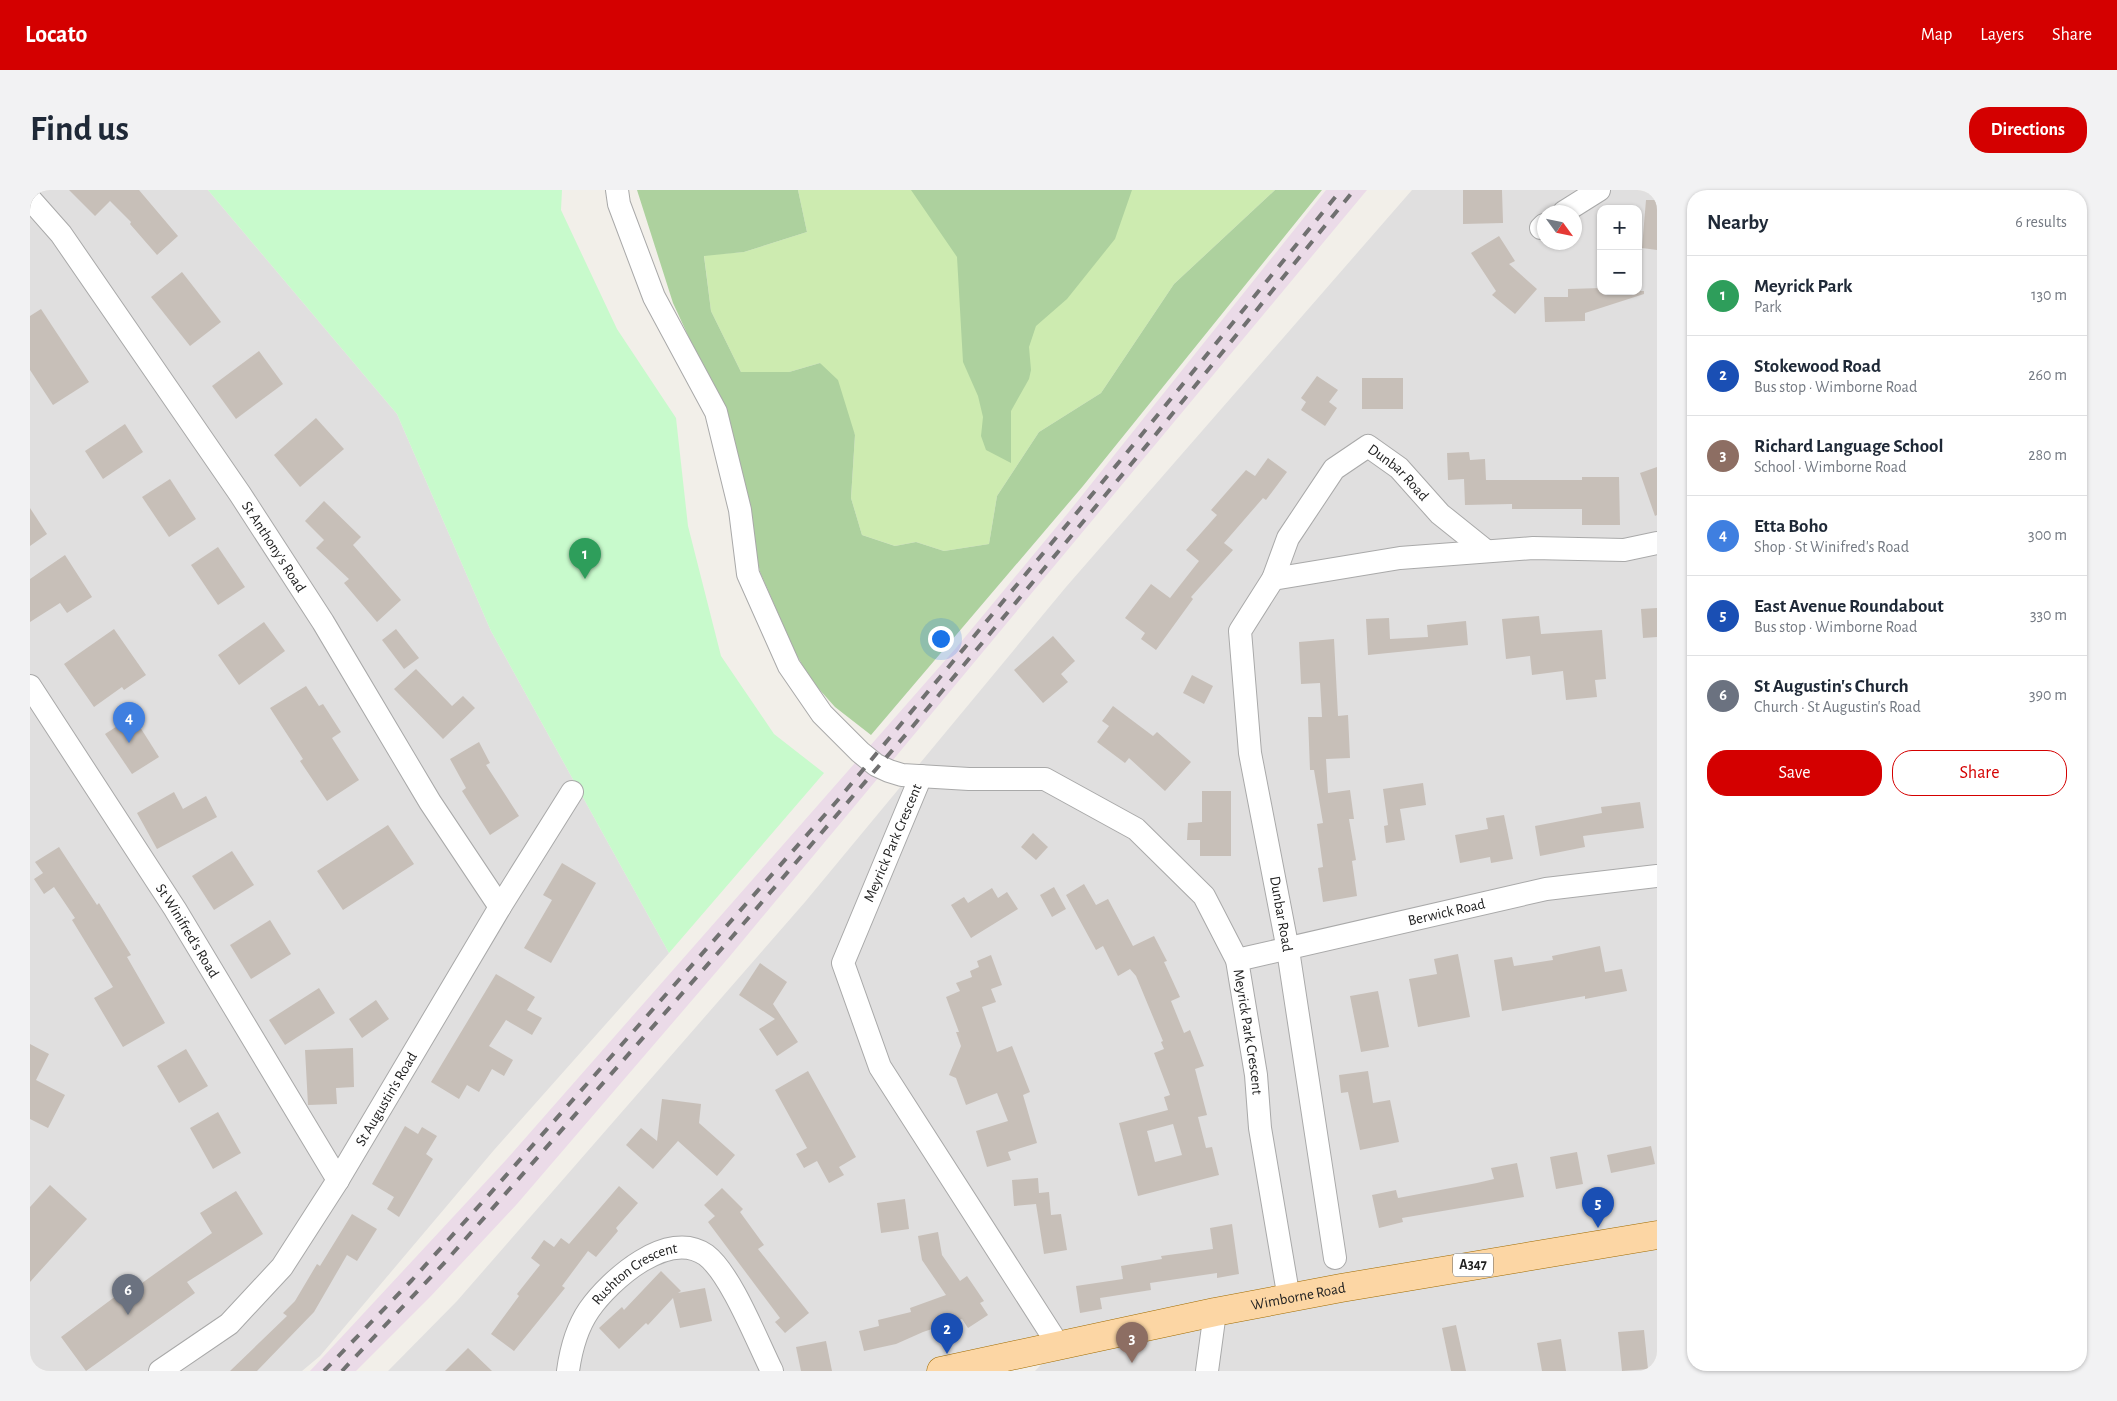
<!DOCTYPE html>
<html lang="en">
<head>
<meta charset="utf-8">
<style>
	:root { --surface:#fff; --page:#f2f2f3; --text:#1f2937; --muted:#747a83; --line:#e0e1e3; --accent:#d40000 }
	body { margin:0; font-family:"Alegreya Sans",sans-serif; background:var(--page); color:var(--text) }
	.controls { position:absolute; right:15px; top:15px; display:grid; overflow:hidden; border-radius:10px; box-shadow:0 1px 4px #0004 }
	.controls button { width:45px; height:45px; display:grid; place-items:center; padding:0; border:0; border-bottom:1px solid var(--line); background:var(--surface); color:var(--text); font:25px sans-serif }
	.compass { position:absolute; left:1507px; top:15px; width:45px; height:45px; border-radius:50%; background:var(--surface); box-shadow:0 1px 4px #0004; rotate:123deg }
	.you { position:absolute; left:910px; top:448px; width:18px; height:18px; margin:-12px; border:4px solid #fff; border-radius:50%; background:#1a73e8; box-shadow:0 0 0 8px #1a73e833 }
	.badge { display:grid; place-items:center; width:32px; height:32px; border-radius:50%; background:var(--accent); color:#fff; font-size:16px; font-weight:700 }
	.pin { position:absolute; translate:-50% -41px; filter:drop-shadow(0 1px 2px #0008) }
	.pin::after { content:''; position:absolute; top:26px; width:18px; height:15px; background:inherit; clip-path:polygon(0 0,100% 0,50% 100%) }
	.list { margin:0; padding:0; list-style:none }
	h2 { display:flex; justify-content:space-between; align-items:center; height:65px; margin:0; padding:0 20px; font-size:21px }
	h2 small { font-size:16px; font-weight:400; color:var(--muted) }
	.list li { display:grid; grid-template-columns:32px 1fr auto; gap:15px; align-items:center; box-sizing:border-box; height:80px; padding:0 20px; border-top:1px solid var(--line) }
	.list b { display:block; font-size:19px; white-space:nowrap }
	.list p { margin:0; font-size:16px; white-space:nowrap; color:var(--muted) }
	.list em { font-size:16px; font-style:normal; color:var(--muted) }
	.actions { display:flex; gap:10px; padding:15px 20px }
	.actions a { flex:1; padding:11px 0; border:1px solid var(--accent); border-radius:20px; text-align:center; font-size:18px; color:var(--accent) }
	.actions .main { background:var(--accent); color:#fff }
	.map { position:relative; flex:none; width:1627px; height:1181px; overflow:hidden; border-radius:20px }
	header { display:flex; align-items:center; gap:30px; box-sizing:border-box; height:70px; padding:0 25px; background:var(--accent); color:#fff }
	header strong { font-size:24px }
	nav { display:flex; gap:28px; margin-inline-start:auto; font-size:18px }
	.intro { display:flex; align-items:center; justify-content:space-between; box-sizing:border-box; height:120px; padding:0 30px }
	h1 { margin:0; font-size:35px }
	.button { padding:12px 22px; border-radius:20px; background:var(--accent); color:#fff; font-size:18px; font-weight:700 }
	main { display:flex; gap:30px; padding:0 30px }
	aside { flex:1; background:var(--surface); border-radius:20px; box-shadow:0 1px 4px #0004 }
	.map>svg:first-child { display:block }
	.residential { fill:#e0dfdf; fill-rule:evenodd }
	.industrial { fill:#ebdbe8 }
	.grass { fill:#cdebb0 }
	.forest { fill:#add19e }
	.park { fill:#c8facc }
	.building { fill:#c7bfb8; fill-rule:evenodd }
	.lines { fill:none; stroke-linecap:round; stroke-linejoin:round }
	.minor-casing { stroke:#a9a9a9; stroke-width:24 }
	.major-casing { stroke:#a06b00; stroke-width:29 }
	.minor { stroke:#fff; stroke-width:22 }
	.major { stroke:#fcd6a4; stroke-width:28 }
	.rail { stroke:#707070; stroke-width:4; stroke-dasharray:10 10; stroke-linecap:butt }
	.labels { text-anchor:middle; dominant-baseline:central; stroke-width:5; stroke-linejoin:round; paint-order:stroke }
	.shield { fill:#fff; stroke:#646464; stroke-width:1 }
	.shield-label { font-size:14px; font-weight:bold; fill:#222 }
	.street-label { font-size:15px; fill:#222; stroke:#fff }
</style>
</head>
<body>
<header>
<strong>Locato</strong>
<nav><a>Map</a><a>Layers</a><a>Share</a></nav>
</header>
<div class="intro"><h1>Find us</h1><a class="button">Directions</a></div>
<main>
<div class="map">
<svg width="1627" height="1181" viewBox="0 0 1627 1181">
	<rect width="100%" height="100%" fill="#f2efe9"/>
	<g class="residential">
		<path d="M0,0h178l189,224 94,217 178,322 -175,197 -174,206 -18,15h-272z"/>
		<path d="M1382,0h245v1181h-622l23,-24 -117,24h-553l69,-70 348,-399 261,-315zM1571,19h37v82h-37zM1514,22h30v30h-30z"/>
	</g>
	<path class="industrial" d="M1296,0h41l-637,766 -213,248 -86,92 -75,75h-46l196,-211 450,-512 112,-135z"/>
	<path class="grass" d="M768,0h477l-101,94 -73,109 -62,39 -42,64 -8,48 -45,7 -28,-9 -21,4 -33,-11 -11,-37 4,-63 -35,-72 -31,9h-48l-30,-61 -7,-56 40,-3 63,-20z"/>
	<g class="forest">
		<path d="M607,0h161l9,42 -63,20 -40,4 7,55 30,61h48l31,-9 18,17 17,55 -4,63 11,37 33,11 21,-4 28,9 45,-7 8,-48 42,-64 62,-39 73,-109 101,-94h47l-239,296 -212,249 -36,-28 -25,-28 -16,-29 -34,-78 -32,-150 -55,-119z"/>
		<path d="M881,0h221l-17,49 -48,60 -31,27 -7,21 2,23 -2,9 -18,32v52l-25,-13 -5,-14 2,-19 -5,-21 -15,-34 -6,-105z"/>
	</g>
	<path class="park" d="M178,0h354l-1,20 56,119 59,89 12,108 33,130 53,78 50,39 -155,180 -178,-322 -94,-217z"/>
	<g class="building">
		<path d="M39,0h70l39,46 -21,19 -27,-31 1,-2 -21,-21 -15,15z"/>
		<path d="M1433,0h39l1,33 -40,1z"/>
		<path d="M1616,10h11v50l-15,-2z"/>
		<path d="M1469,46l16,25 -6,3 28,25 -22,25 -23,-19 4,-4 -25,-38z"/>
		<path d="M152,82l39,50 -31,24 -39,-49z"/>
		<path d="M1571,98v3h43v3l-59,19v8l-40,1 -1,-25h24v-8z"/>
		<path d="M11,119l48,73 -36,23 -23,-35v-54z"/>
		<path d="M229,161l24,33 -47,35 -24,-33z"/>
		<path d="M1287,186l21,14 -9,12 8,6 -12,18 -24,-16 5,-8 -5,-4z"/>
		<rect x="1332" y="188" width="41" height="31"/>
		<path d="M286,228l28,31 -44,38 -26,-32z"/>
		<path d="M95,234l18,28 -40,27 -18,-28z"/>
		<path d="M1439,262l1,8 15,-1 1,21h96v-3h37l1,48h-38v-16h-70v-5l-47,1 -1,-26 -16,1 -1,-27z"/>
		<path d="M1238,268l19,14 -21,28 -3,-2 -39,45 9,7 -42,47 2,2 -37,51 -15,-11 4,-6 -20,-15 26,-34 19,14 29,-37 -13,-11 31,-35 -6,-5 35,-40 9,6z"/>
		<path d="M1627,277v48l-2,1 -15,-43z"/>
		<path d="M140,289l26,40 -27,18 -27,-40z"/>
		<path d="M294,311l37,36 -8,8 48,55 -24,22 -33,-39 5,-4 -33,-31 8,-8 -19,-19z"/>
		<path d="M0,318l17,26 -17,12z"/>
		<path d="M188,357l27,40 -27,18 -27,-40z"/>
		<path d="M35,365l27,42 -25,16 -7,-10 -30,19v-43z"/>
		<path d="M1627,418v29l-14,1 -2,-29z"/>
		<path d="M1509,426l2,18 61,-4 4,49 -11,1 2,17 -31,3 -3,-29 -31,4 -2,-19 -24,3 -4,-40z"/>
		<path d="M1359,428l1,21 38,-2 -1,-12 39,-4 2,24 -100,10 -2,-36z"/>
		<path d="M234,432l21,29 -46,34 -21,-30z"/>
		<path d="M84,439l32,46 -22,15 -2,-3 -28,20 -30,-43z"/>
		<path d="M366,439l23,29 -15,11 -22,-29z"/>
		<path d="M1023,446l22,25 -14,13 7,8 -25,21 -29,-33z"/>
		<path d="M1304,449l4,77 10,-1 2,43 -24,1 2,34 22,-3 4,29h-5l7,41 -4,1 5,35 -34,6 -5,-34 5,-1 -6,-43 6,-1 -9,-53h-4l-2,-53h14l-2,-34 -19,1 -2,-42z"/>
		<path d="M386,479l36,37 11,-10 12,12 -32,31 -49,-50z"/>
		<path d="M1162,485l21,11 -9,18 -21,-11z"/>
		<path d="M276,496l13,20 4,-2 18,28 -9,6 27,42 -32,21 -27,-40 3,-2 -33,-51z"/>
		<path d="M1083,516l40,30 4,-4 34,30 -26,29 -36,-33 -4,5 -28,-21 12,-16 -7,-5z"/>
		<path d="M103,526l26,41 -27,17 -27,-40z"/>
		<path d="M449,552l11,21 -4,2 33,51 -29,19 -28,-44 4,-3 -16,-29z"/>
		<path d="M1393,593l3,22 -26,4 5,31 -19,3 -2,-17 4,-1 -5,-36z"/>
		<path d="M1172,601h29v65h-31v-16h-13l1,-17 14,-1z"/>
		<path d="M144,602l9,17 23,-13 11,21 -60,32 -20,-36z"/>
		<path d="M1610,612l4,26 -61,8 2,11 -45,9 -5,-30 67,-13 -1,-6z"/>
		<path d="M1474,625l9,44 -22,4 -1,-6 -30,6 -5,-28 33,-6 -2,-11z"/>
		<path d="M358,635l26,39 -71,46 -26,-39z"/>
		<path d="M1003,643l15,14 -12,13 -15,-13z"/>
		<path d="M29,657l38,58 2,-2 32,52 -4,2 38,66 -42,24 -29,-49 19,-11 -41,-67 3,-2 -21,-31 -10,7 -10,-15 9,-6 -8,-11z"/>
		<path d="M202,661l22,34 -40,25 -22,-34z"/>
		<path d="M532,673l34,20 -45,80 -27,-15 28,-48 -9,-5z"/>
		<path d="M1054,694l12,21 12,-6 25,47 21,-10 13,25 -3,1 16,35 -9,4 13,32 6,-3 14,36 -9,3 12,46 -9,2 8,31 6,-1 7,28 -81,21 -19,-73 49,-13 -4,-13 6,-2 -16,-42 10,-4 -3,-7 2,-1 -27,-65 -6,-7 -12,7 -15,-30 -7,4 -30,-55zM1143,934l9,31 -27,7 -8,-31z"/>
		<path d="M1024,697l12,22 -14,8 -12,-22z"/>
		<path d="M962,698l6,10 9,-6 11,17 -47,29 -20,-33 13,-8 4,6z"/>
		<path d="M240,730l21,34 -40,25 -21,-34z"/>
		<path d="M1570,756l5,26 17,-3 5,22 -42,8v-3l-83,15 -8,-51 18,-3 2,9 39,-6 -1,-4z"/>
		<path d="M1428,764l12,63 -52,10 -9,-48 28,-5 -3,-15z"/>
		<path d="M961,765l11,30 -11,4 5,13 -14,5 15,45 15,-6 18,46 -7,3 14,48 -29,9 3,8 -24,7 -11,-36 32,-10 -11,-28 -31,12 -10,-27 -7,-3 12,-29 -5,-14h3l-13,-35 14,-6 -4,-8 16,-6 -2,-6 9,-4 -2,-6z"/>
		<path d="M730,773l27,19 -14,22 25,38 -21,14 -18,-27 16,-10 -36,-24z"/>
		<path d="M466,784l39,23 -8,13 15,8 -10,17 -26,-15 -17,26 24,14 -9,16 -12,-7 -13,23 -12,-7 -8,14 -28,-17z"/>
		<path d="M289,798l16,25 -50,32 -16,-25z"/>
		<path d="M1348,801l11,56 -28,5 -11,-56z"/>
		<path d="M346,810l13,19 -27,19 -13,-19z"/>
		<path d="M0,854l19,10 -13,26 29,15 -17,33 -18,-9z"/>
		<path d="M323,858l1,39 -18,1 1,16 -29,1 -3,-55z"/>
		<path d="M156,859l22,37 -29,17 -22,-37z"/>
		<path d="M778,881l48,86 -17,10 5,8 -15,8 -12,-22 -13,7 -8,-14 11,-6 -32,-58z"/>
		<path d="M1338,881l5,32 17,-3 9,42 -39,8 -12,-58 -7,1 -2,-18z"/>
		<path d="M632,909l39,5 -2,19 36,32 -18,21 -39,-35 -25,28 -27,-24 15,-17 16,13z"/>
		<path d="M188,922l23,41 -28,16 -23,-41z"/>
		<path d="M375,936l13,8 4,-7 15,9 -11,18 7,5 -34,58 -12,-8 7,-12 -22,-13z"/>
		<path d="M1621,956l4,18 -44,9 -4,-18z"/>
		<path d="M1547,962l6,32 -27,5 -6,-32z"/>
		<path d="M1487,973l7,34 -122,21 1,4 -24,6 -7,-33 24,-5 2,8 79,-15 17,-4 -3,-11z"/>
		<path d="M1008,988l1,15 10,-1 2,23 10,-1 6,36 -23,4 -8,-50 -22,2 -2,-26z"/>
		<path d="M20,995l37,34 -57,63v-75z"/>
		<path d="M589,996l19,17 -22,25 2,3 -22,26 -8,-6 -26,35 3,2 -51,63 -23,-17 28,-38 -2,-2 23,-29 -9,-7 13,-18 10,7 7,-9 8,6z"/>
		<path d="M692,998l21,21 -3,3 24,33 -6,4 51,64 -24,20 -10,-11 5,-4 -72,-96 7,-6 -11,-11z"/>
		<path d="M206,1001l27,43 -76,48 8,11 -109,78 -25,-34 71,-53 3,4 77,-55 -12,-20z"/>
		<path d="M875,1009l4,30 -28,4 -4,-30z"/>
		<path d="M322,1024l25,15 -20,32 -10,-6 -33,57 -57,59h-27l57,-55 -4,-3 12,-12 22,-37 3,2z"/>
		<path d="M1202,1034l7,50 -22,4v-5l-67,10 1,7 -51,8 2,11 -22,4 -4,-27 47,-7 -2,-13 41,-7 -1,-3 52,-7 -3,-21z"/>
		<path d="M908,1042l4,23 18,26 7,-5 17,25 -4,2 8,12 -20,13 -6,-9 -39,13 -27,12 -32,7 -5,-20 20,-5 -1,-6 33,-8 -1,-4 36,-13 -24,-35 -4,-24z"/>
		<path d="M631,1081l20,20 -3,2 27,-5 7,33 -32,7 -7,-30 -25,27 -2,-2 -27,26 -20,-21 23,-21 2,3z"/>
		<path d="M1426,1135l10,46h-15l-9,-43z"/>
		<path d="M1614,1140l4,39 -26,2 -4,-39z"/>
		<path d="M1531,1149l5,32h-24l-5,-28z"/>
		<path d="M796,1151l6,30h-31l-5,-24z"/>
		<path d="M438,1158l24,23h-47z"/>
	</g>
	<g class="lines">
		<defs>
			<g id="minor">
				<path id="s1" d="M587,0l2,14 35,93 62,115 24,98 8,64 41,92 33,48 38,38 16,13 13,6 13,4 67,4h76l91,50 68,67 33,64 19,115 4,53 29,171"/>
				<path id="s2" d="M0,9l31,35 179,260 83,128 107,180 70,105"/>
				<path d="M1534,22l35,-22"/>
				<path d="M1511,38l3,-3"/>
				<path id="s3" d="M1243,389l15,-41 46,-69 34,-23 31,22 41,46 45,36"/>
				<path id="s4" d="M0,496l145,223 163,271"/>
				<path d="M891,586l-78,187 37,104 179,279"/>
				<path id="s5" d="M1207,770l309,-71 111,-13"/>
				<path d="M1305,1068l-47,-308 -38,-197 -10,-122 33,-52 127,-21 133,-10 91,2 33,-7"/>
				<path id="s6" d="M130,1181l69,-47 53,-57 56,-87 162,-273 72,-115"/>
				<path id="s7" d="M538,1181c3,-22 8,-42 21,-61 21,-30 79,-82 117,-55 25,19 51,86 66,116"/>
				<path d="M1177,1181l8,-59"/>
			</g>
			<g id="major">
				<path id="s8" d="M911,1181l274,-59 126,-24 316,-53"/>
			</g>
		</defs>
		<use href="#minor" class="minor-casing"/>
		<use href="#major" class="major-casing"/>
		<use href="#minor" class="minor"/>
		<use href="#major" class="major"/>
		<g class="rail">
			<path d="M294,1181l88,-91 75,-83 350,-396 302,-363 202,-248"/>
			<path d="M312,1181l104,-110 286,-324 176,-205 244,-293 202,-249"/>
		</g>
	</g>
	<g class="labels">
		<rect class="shield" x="1423" y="1063.5" width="40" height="23" rx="4"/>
		<g class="shield-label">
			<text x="1443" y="1075">A347</text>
		</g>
		<g class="street-label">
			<text stroke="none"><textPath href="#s3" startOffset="208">Dunbar Road</textPath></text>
			<text stroke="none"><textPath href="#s2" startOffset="425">St Anthony's Road</textPath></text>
			<text transform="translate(863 653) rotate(-67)">Meyrick Park Crescent</text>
			<text stroke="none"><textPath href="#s5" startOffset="215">Berwick Road</textPath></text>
			<text transform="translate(1251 724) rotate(80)">Dunbar Road</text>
			<text stroke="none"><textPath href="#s4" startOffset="291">St Winifred's Road</textPath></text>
			<text stroke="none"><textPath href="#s1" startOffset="1158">Meyrick Park Crescent</textPath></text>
			<text stroke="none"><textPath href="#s6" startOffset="359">St Augustin's Road</textPath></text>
			<text stroke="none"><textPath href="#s7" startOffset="125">Rushton Crescent</textPath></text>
			<text stroke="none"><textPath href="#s8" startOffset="365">Wimborne Road</textPath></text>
		</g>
	</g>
</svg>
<div class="controls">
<button>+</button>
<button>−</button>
</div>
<svg class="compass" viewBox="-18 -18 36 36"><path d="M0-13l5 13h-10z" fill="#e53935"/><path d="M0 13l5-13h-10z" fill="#747a83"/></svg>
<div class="you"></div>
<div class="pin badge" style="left:555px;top:389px;background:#2e9e5b">1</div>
<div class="pin badge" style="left:917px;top:1164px;background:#1a4fb4">2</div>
<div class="pin badge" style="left:1102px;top:1173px;background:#8d6e63">3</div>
<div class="pin badge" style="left:99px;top:553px;background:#3f7fe0">4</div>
<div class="pin badge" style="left:1568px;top:1038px;background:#1a4fb4">5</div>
<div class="pin badge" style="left:98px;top:1125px;background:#6b7280">6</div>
</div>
<aside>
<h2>Nearby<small>6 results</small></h2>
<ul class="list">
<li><span class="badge" style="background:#2e9e5b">1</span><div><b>Meyrick Park</b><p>Park</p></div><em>130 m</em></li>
<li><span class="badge" style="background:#1a4fb4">2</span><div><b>Stokewood Road</b><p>Bus stop · Wimborne Road</p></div><em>260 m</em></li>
<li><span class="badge" style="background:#8d6e63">3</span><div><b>Richard Language School</b><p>School · Wimborne Road</p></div><em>280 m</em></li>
<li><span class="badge" style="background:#3f7fe0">4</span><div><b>Etta Boho</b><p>Shop · St Winifred's Road</p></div><em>300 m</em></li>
<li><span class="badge" style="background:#1a4fb4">5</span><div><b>East Avenue Roundabout</b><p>Bus stop · Wimborne Road</p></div><em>330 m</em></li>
<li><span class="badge" style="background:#6b7280">6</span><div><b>St Augustin's Church</b><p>Church · St Augustin's Road</p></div><em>390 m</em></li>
</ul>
<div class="actions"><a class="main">Save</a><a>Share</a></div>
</aside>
</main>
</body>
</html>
